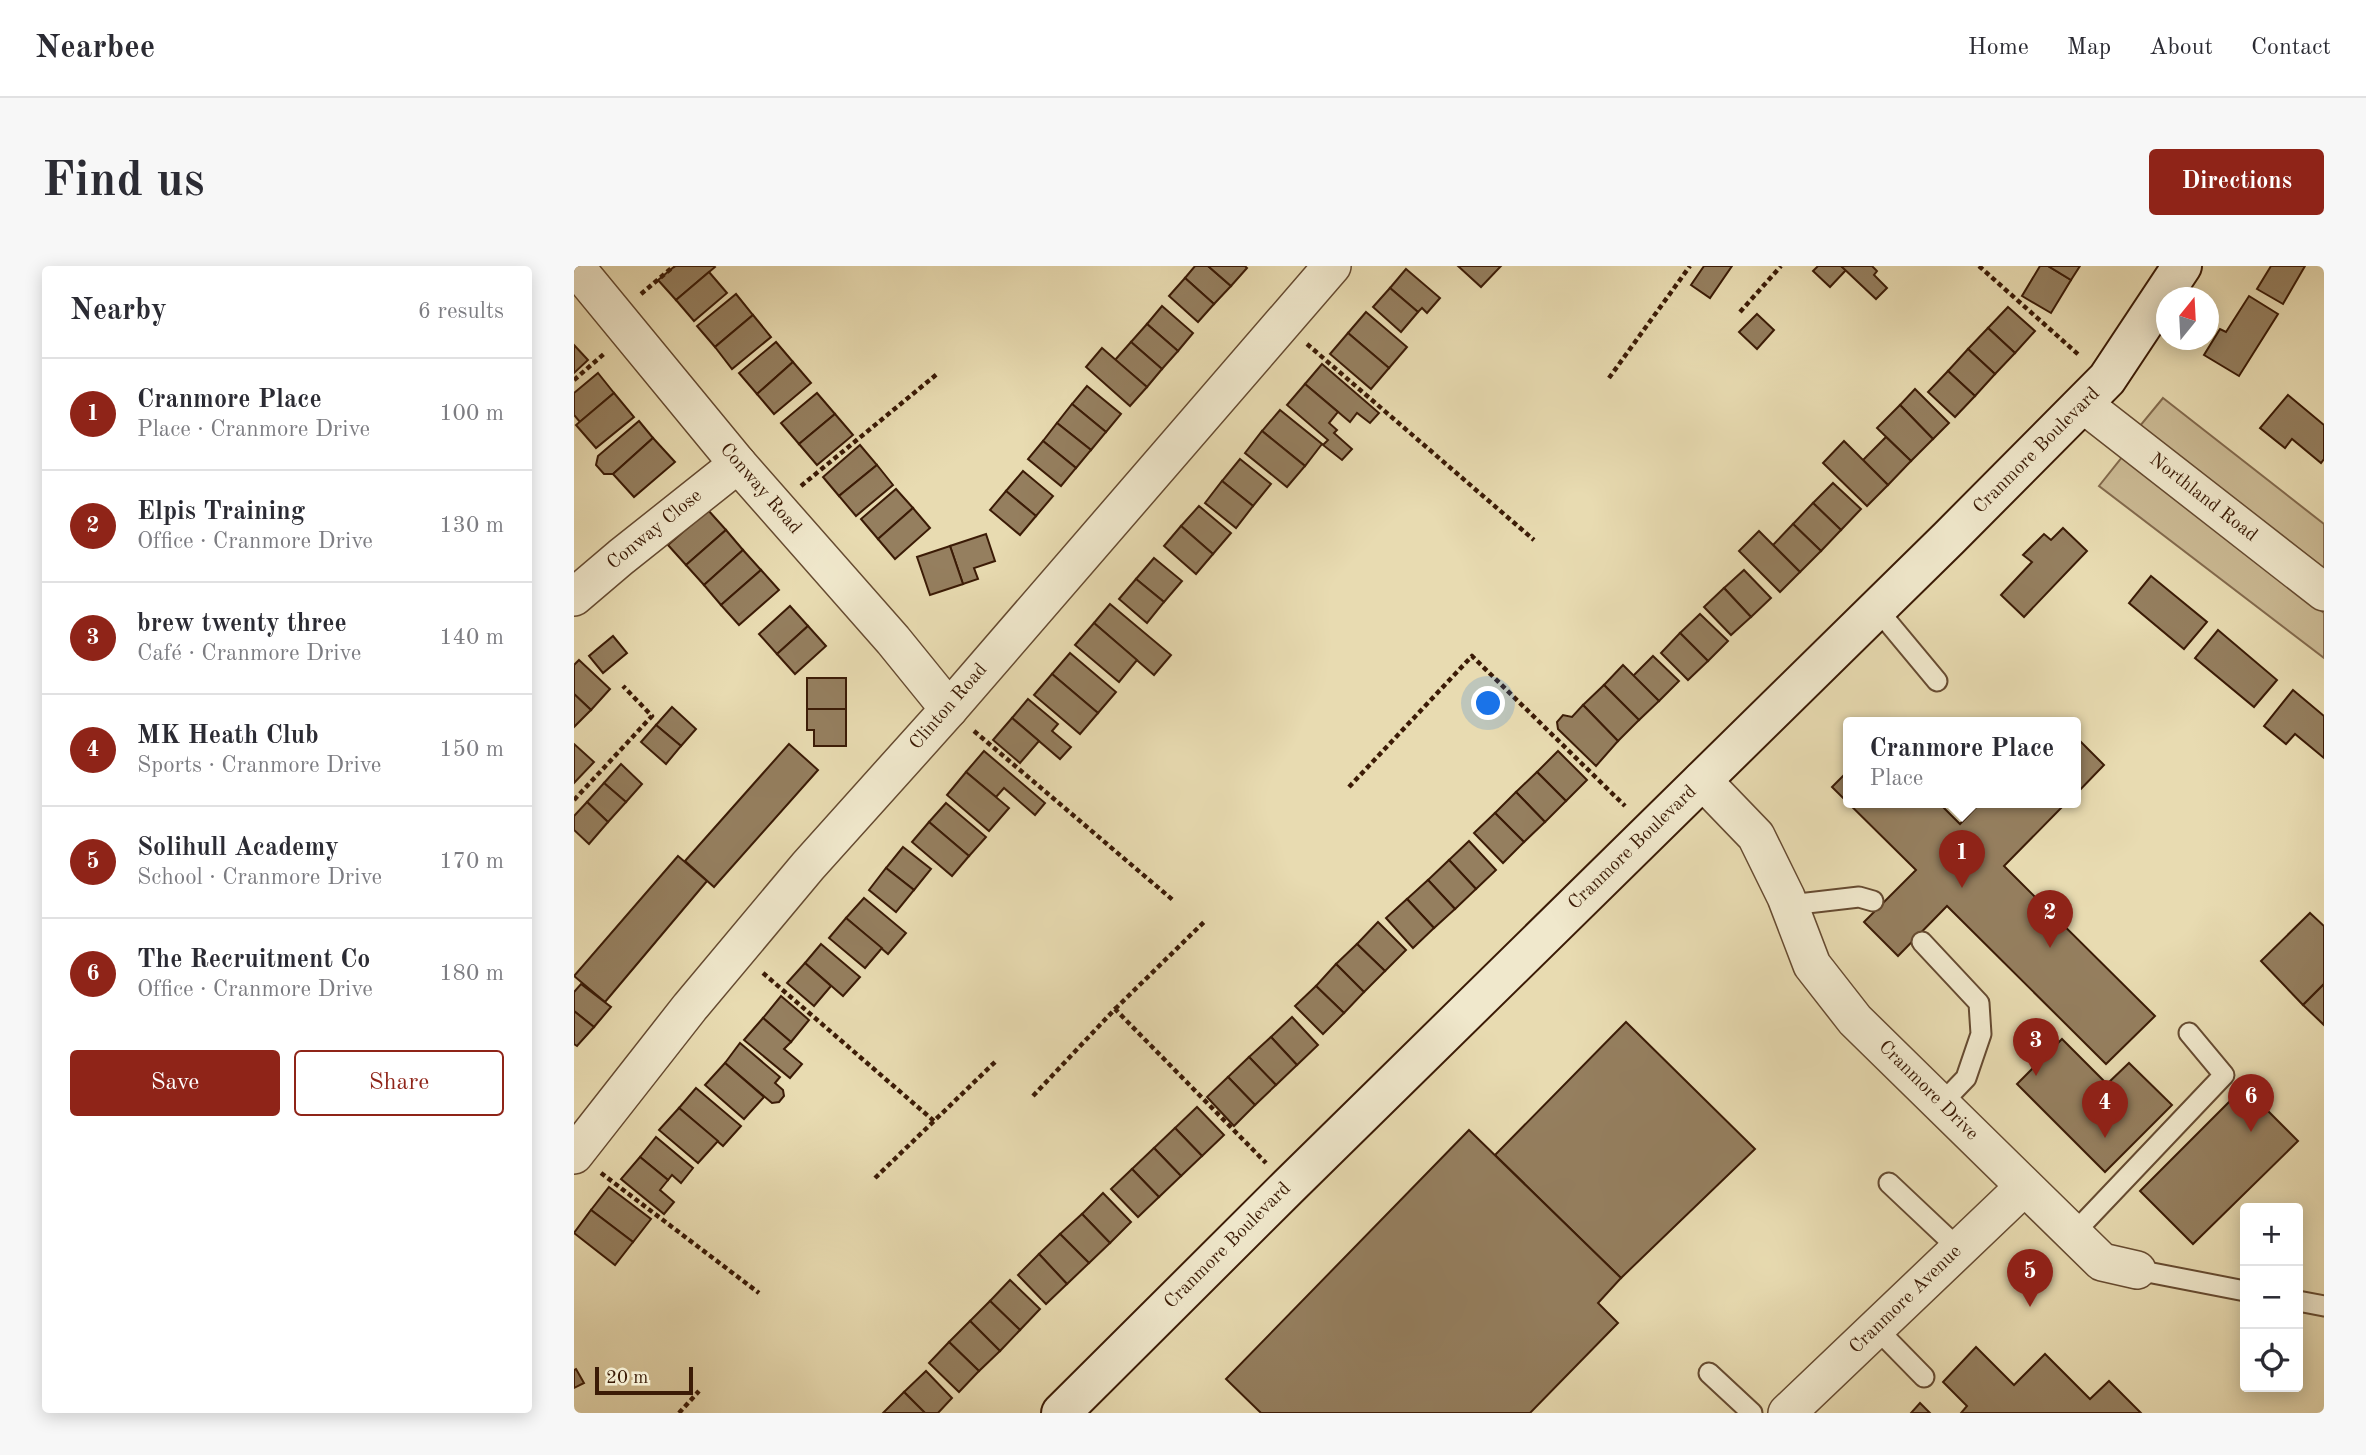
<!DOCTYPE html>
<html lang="en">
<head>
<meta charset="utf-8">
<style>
	:root { --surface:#fff; --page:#f7f7f7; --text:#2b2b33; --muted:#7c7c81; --line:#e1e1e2; --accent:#8f2418 }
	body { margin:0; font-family:"Old Standard TT",serif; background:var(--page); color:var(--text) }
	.controls { position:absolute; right:21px; bottom:21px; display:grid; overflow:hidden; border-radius:7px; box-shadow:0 4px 18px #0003 }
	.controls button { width:63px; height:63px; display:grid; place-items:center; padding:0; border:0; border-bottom:2px solid var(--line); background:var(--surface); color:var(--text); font:35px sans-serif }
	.compass { position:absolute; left:1582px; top:21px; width:63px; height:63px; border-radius:50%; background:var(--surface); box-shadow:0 4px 18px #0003; rotate:18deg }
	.scale { position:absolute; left:21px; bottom:18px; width:98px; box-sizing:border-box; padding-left:7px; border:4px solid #3b1b06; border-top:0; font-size:19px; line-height:24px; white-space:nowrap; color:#3b1b06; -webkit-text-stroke:5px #f0e8cc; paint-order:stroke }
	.you { position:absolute; left:915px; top:438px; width:24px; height:24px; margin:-18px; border:5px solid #fff; border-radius:50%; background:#1a73e8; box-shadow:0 0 0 10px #1a73e833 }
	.badge { display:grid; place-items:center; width:46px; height:46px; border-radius:50%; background:var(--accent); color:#fff; font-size:23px; font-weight:700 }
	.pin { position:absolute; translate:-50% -58px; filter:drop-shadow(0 2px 4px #0008) }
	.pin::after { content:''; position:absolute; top:37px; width:24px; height:21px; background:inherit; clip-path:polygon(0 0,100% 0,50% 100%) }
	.popup { position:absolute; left:1269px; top:451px; width:238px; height:91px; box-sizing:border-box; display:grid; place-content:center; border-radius:7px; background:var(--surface); filter:drop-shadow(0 2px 5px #0005); font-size:23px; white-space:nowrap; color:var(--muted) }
	.popup b { font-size:26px; color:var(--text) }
	.popup::after { content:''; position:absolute; left:50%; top:100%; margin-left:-14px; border:14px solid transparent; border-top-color:var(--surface) }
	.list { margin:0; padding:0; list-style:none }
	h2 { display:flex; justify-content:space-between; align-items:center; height:91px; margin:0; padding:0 28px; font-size:30px }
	h2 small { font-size:23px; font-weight:400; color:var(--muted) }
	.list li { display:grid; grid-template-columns:46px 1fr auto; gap:21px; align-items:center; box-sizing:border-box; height:112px; padding:0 28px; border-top:2px solid var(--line) }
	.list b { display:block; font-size:26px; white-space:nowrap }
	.list p { margin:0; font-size:23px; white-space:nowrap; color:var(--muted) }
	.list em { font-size:23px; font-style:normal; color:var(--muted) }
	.actions { display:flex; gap:14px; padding:21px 28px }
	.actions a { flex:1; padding:16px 0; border:2px solid var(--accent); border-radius:7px; text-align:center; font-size:24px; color:var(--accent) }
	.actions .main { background:var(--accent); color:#fff }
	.icon { flex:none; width:38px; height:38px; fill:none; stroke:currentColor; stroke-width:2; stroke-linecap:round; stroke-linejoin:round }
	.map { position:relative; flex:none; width:1750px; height:1147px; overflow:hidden; border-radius:7px }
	header { display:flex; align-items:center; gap:42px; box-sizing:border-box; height:98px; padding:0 35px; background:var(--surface); border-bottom:2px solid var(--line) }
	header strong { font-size:33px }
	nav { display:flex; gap:38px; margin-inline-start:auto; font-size:24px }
	.intro { display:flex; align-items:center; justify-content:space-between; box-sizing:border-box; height:168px; padding:0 42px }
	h1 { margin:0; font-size:49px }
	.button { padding:18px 32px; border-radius:7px; background:var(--accent); color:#fff; font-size:24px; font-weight:700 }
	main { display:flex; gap:42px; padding:0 42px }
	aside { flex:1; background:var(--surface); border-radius:7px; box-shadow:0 4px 18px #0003 }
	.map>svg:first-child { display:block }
	.green { fill:#cbba94; stroke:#836a4d; stroke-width:2 }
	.building { fill:#957f5f; stroke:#3b1b06; stroke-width:2 }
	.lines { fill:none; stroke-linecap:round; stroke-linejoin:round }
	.lane-casing { stroke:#664b31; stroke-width:23 }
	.street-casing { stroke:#664b31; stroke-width:40 }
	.secondary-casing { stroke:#3b1b06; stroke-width:42 }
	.path { stroke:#3b1b06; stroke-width:4.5; stroke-dasharray:5 3.5; stroke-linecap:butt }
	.lane { stroke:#f0e8cc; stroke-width:19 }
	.street { stroke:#f0e8cc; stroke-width:37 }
	.secondary { stroke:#f0e8cc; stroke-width:38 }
	.labels { text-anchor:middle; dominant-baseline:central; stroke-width:7; stroke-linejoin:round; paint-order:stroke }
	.street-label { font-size:19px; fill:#3b1b06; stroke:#f0e8cc }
</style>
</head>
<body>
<header>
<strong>Nearbee</strong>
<nav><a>Home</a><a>Map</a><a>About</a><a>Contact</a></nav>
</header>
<div class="intro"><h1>Find us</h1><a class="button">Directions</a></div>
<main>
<aside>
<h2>Nearby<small>6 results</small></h2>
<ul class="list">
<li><span class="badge">1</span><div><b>Cranmore Place</b><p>Place · Cranmore Drive</p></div><em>100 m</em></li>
<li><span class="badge">2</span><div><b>Elpis Training</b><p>Office · Cranmore Drive</p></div><em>130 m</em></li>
<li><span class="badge">3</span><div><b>brew twenty three</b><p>Café · Cranmore Drive</p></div><em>140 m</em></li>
<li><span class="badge">4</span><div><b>MK Heath Club</b><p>Sports · Cranmore Drive</p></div><em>150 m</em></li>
<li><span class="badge">5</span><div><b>Solihull Academy</b><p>School · Cranmore Drive</p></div><em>170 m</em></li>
<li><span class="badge">6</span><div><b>The Recruitment Co</b><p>Office · Cranmore Drive</p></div><em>180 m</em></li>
</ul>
<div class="actions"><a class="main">Save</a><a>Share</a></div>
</aside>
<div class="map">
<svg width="1750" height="1147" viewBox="0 0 1750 1147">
	<rect width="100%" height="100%" fill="#e8dbb1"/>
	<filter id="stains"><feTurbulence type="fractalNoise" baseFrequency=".00286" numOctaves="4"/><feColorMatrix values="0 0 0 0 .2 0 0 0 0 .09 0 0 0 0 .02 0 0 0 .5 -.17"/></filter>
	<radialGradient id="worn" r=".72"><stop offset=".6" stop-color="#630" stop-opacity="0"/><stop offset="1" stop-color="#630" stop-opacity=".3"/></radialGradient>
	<g class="green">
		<path d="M1589,132l161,126v44l-185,-141z"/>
		<path d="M1549,190l201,157v45l-225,-172z"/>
	</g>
	<g class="building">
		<path d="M101,0h39l1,1 -39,33 -18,-20z"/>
		<path d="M621,0h13l23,20 -17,18 -29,-26z"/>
		<path d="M634,0h37l2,2 -16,18z"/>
		<path d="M884,0h43l-20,21z"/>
		<path d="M1130,0h28l-22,32 -19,-13z"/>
		<path d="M1244,0h23l5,4 -16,17 -17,-16z"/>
		<path d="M1267,0h31l5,5 -3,4 13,13 -11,11z"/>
		<path d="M1466,0h8l23,14 -20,33 -29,-17z"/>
		<path d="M1474,0h32l-9,14z"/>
		<path d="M1697,0h34l-22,38 -26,-15z"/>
		<path d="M832,3l34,29 -13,15 -5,-5 -4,4 -28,-24z"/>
		<path d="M135,6l18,21 -33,28 -18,-21z"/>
		<path d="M611,12l29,26 -16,18 -29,-26z"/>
		<path d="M816,22l28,24 -17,20 -28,-25z"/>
		<path d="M162,28l17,21 -38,32 -18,-21z"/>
		<path d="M1675,30l29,18 -39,62 -35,-21 16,-26 6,3z"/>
		<path d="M588,40l31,27 -15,18 -31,-27z"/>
		<path d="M1434,41l27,24 -20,22 -27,-25z"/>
		<path d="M792,46l41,35 -18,21 -41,-35z"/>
		<path d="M1183,48l17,16 -17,19 -18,-17z"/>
		<path d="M179,49l18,22 -39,32 -17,-22z"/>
		<path d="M573,58l31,27 -16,18 -31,-27z"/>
		<path d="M1414,62l27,25 -20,21 -27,-25z"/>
		<path d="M774,67l41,35 -18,21 -41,-35z"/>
		<path d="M202,76l17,20 -36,32 -18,-21z"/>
		<path d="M557,76l31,27 -15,18 -32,-27z"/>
		<path d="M0,79l14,15 -14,13z"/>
		<path d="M528,82l45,39 -17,19 -44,-39z"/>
		<path d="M1394,83l27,25 -20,22 -27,-25z"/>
		<path d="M219,96l18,21 -37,31 -17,-20z"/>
		<path d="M748,98l57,49 -9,10 -13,-10 -7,9 -45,-38z"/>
		<path d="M1374,105l27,25 -20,21 -27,-25z"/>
		<path d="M24,107l16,20 -34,29 -6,-7v-22z"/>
		<path d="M731,118l33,28 -9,11 8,7 -3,3 18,16 -10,11 -19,-15 5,-5 -41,-35z"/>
		<path d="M513,120l34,28 -15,18 -34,-28z"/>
		<path d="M1341,123l34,34 -16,16 -33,-34z"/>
		<path d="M40,127l20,24 -38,31 -20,-23z"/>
		<path d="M243,127l18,21 -36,30 -18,-21z"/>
		<path d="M1714,129l36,30v34l-3,4 -29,-24 -7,9 -25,-20z"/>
		<path d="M498,138l34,28 -15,18 -34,-27z"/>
		<path d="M1326,139l33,34 -22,22 -34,-33z"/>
		<path d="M706,144l42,34 -17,22 -43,-35z"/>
		<path d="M261,148l18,21 -36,30 -18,-21z"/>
		<path d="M65,155l14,17 -40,36h-9l-8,-9 2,-9z"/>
		<path d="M483,157l34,27 -15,18 -33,-27z"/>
		<path d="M688,165l43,35 -18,21 -42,-34z"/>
		<path d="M1312,171l25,24 -23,24 -25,-25z"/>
		<path d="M79,172l22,24 -41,35 -21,-23z"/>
		<path d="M469,175l33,27 -15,18 -33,-27z"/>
		<path d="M1270,175l44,44 -21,21 -44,-43z"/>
		<path d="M286,179l17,20 -38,31 -16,-19z"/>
		<path d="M666,193l31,25 -18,22 -31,-25z"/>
		<path d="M303,199l16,20 -37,31 -17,-20z"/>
		<path d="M449,205l30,25 -17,20 -30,-25z"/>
		<path d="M648,215l31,25 -17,22 -31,-25z"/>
		<path d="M1259,217l28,26 -20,21 -28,-27z"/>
		<path d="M322,223l17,19 -35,31 -17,-20z"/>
		<path d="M432,225l30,25 -16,19 -30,-25z"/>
		<path d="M1239,237l28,27 -20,21 -28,-27z"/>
		<path d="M625,240l32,27 -18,21 -32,-28z"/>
		<path d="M339,242l17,20 -35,31 -17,-20z"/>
		<path d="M134,244l18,20 -40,35 -18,-20z"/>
		<path d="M1219,258l28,27 -21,21 -27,-27z"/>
		<path d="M607,260l32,28 -17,20 -32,-28z"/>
		<path d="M1489,262l24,23 -63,66 -23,-22 31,-33 -9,-7 21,-21 7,6z"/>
		<path d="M152,264l17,20 -39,35 -18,-20z"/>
		<path d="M1185,265l41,41 -20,20 -41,-41z"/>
		<path d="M412,268l9,27 -21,7 4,11 -15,5 -13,-38z"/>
		<path d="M376,280l13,38 -33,11 -13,-38z"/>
		<path d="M169,284l18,20 -40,35 -17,-20z"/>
		<path d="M580,292l28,23 -18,21 -28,-23z"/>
		<path d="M187,304l18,20 -40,35 -18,-20z"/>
		<path d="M1170,304l27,28 -20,19 -27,-29z"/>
		<path d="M1577,310l56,46 -23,27 -55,-46z"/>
		<path d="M562,313l28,23 -17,21 -28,-24z"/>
		<path d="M1150,322l27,29 -20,18 -27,-28z"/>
		<path d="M536,338l61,51 -17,20 -60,-52z"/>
		<path d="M216,340l18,20 -31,28 -18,-20z"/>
		<path d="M1126,348l28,27 -20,20 -28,-28z"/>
		<path d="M520,357l43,37 -18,22 -44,-37z"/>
		<path d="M234,360l18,20 -31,28 -18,-20z"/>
		<path d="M1644,364l59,50 -23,27 -59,-49z"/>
		<path d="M1106,367l28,28 -20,19 -27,-27z"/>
		<path d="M39,370l14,17 -24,20 -14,-17z"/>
		<path d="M496,387l46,39 -18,21 -46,-39z"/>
		<path d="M1079,390l26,25 -20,20 -26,-25z"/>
		<path d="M5,394l31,29 -19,21 -17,-16v-29z"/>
		<path d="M1049,399l36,36 -20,19 -35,-35z"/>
		<path d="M478,408l46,39 -18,21 -46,-39z"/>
		<rect x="233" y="412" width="39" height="31"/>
		<path d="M1030,419l35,35 -21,21 -35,-36z"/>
		<path d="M1719,424l31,26v42l-29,-24 -9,10 -22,-18z"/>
		<path d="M0,428l17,16 -17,17z"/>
		<path d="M454,433l30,25 -6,7 19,16 -11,12 -48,-41z"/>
		<path d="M1009,439l35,36 -22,25 -38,-37 -1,-7 6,-7 9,2z"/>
		<path d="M98,441l24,22 -15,17 -25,-21z"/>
		<path d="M233,443h39v37h-32v-16h-7z"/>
		<path d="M438,452l27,23 -19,22 -27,-23z"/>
		<path d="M82,459l25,21 -15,18 -25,-22z"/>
		<path d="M1502,471l28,28 -28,29z"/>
		<path d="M0,478l20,18 -20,21z"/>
		<path d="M215,478l29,26 -104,117 -29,-26z"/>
		<path d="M410,485l61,52 -10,12 -31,-27 -8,9 -30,-25z"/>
		<path d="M984,485l29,29 -21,21 -29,-29z"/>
		<path d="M47,498l21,20 -16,18 -22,-19z"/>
		<path d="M1274,505v31h90l22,22 21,-22h86l-63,64 151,150 -49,48 -159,-158 -49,50 -34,-34 52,-52 -84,-83z"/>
		<path d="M392,506l43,36 -20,23 -42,-36z"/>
		<path d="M963,506l29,29 -21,21 -29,-30z"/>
		<path d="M30,517l22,19 -18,20 -21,-20z"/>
		<path d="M942,526l29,30 -21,20 -29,-29z"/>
		<path d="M13,536l21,20 -19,22 -15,-14v-14z"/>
		<path d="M372,537l40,34 -17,19 -40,-34z"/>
		<path d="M921,547l29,29 -21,21 -29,-30z"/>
		<path d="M355,556l40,34 -17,20 -40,-34z"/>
		<path d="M895,575l27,29 -20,19 -27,-29z"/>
		<path d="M329,581l28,22 -17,21 -28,-22z"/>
		<path d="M104,590l29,25 -102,121 -31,-26z"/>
		<path d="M875,594l27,29 -21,20 -27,-29z"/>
		<path d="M312,602l28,22 -18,22 -27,-22z"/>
		<path d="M854,614l27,29 -21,19 -27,-29z"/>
		<path d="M290,632l42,35 -18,21 -42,-36z"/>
		<path d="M833,633l27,29 -21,20 -27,-30z"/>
		<path d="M1736,647l14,13v58l-21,21 -42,-44z"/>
		<path d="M272,652l36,30 -17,20 -36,-30z"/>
		<path d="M804,656l28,28 -21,21 -28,-27z"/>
		<path d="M247,678l39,33 -17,19 -38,-33z"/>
		<path d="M783,678l28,27 -21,21 -28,-28z"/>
		<path d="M231,697l26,23 -17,20 -27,-23z"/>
		<path d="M762,698l28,28 -20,21 -28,-27z"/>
		<path d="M7,718l30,23 -17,20 -20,-16v-19z"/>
		<path d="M1750,718v41l-21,-20z"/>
		<path d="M742,720l28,27 -21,21 -28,-28z"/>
		<path d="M207,730l28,24 -18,22 -28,-24z"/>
		<path d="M0,745l20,16 -17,19 -3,-2z"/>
		<path d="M718,751l26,28 -21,20 -26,-28z"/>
		<path d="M189,752l28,24 -7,7 18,15 -12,14 -46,-38z"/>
		<path d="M1052,756l129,127 -134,129 -126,-123z"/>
		<path d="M697,771l26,28 -21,20 -27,-28z"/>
		<path d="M1488,773l45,45 22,-21 43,42 -67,67 -88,-88z"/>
		<path d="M166,777l40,34 -5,6 8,7 1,6 -5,6 -7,1 -47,-40z"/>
		<path d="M675,791l27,28 -21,20 -27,-28z"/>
		<path d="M151,797l39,34 -20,22 -39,-34z"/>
		<path d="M654,811l27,28 -21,21 -27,-29z"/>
		<path d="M1670,821l54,54 -105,103 -53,-53z"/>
		<path d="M122,822l45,38 -18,20 -44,-38z"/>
		<path d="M623,841l27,28 -22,21 -27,-28z"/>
		<path d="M105,842l39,33 -20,22 -39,-33z"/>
		<path d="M601,862l27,28 -21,20 -27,-28z"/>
		<path d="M895,864l152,148 -23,25 20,20 -88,90h-269l-35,-34z"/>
		<path d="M82,871l37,31 -12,15 -9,-8 -4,5 -28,-23z"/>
		<path d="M580,882l27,28 -22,21 -27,-28z"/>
		<path d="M66,891l28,23 -8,10 14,12 -10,12 -43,-35z"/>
		<path d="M558,903l27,28 -21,20 -27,-28z"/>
		<path d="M35,921l42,32 -18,23 -42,-32z"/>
		<path d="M529,927l28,29 -21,21 -28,-29z"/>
		<path d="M17,944l42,32 -18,23 -41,-32z"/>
		<path d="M508,948l28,29 -21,20 -29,-29z"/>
		<path d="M486,968l29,29 -22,21 -28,-30z"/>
		<path d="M465,988l28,30 -21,20 -28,-29z"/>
		<path d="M436,1014l30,29 -20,21 -30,-29z"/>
		<path d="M416,1035l30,29 -20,21 -30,-30z"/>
		<path d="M396,1055l30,30 -21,20 -30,-29z"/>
		<path d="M375,1076l30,29 -20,21 -30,-29z"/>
		<path d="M1402,1081l38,38 31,-31 45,45 19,-18 32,32h-180l6,-7 -24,-24z"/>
		<path d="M2,1103l8,14 -10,5v-18z"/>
		<path d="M352,1105l26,27 -14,15h-13l-21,-21z"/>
		<path d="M330,1126l21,21h-42z"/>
		<path d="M1346,1137l10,10h-19z"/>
	</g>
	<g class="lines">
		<defs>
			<g id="lane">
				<path d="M1303,343l60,72"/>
				<path d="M1216,639l69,-8 14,4"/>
				<path d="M1348,676l57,61 2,31 -15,44 -25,26"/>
				<path d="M1315,917l70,66"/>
				<path d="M1499,968l151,-159 -35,-42"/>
				<path d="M1563,1004l108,21"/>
				<path d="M1724,1035l26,5"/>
				<path d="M1302,1062l48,49"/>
				<path d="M1135,1107l43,40"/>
			</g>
			<g id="street">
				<path d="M1,0l163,198 155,176 56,69"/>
				<path d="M1509,138l241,188"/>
				<path d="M0,331l47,-40 117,-93"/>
				<path d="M1128,514l54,56 30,61 26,68 43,55 247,242 35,8"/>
				<path d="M0,889l116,-148 118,-141 141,-157 383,-443"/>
				<path d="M1213,1147l237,-226"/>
			</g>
			<path id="secondary" d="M487,1147l228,-227 660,-648 158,-159 75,-113"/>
		</defs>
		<use href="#lane" class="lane-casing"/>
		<use href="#street" class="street-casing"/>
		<use href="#secondary" class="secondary-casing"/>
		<g class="path">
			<path d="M1405,0l101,90"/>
			<path d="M67,28l33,-28"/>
			<path d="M1166,46l41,-46"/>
			<path d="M733,78l227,196"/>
			<path d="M1035,112l81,-112"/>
			<path d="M0,114l31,-27"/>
			<path d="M227,220l136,-112"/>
			<path d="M400,465l200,170"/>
			<path d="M775,521l123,-131 153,150"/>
			<path d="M0,534l78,-84 -29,-30"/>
			<path d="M189,707l171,148 61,-59"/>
			<path d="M541,743l89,-87"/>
			<path d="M459,830l82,-87 151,154"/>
			<path d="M27,907l158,120"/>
			<path d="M301,912l59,-57"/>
			<path d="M105,1147l20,-22"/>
		</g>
		<use href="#lane" class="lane"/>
		<use href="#street" class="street"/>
		<use href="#secondary" class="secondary"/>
	</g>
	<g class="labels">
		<g class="street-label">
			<text transform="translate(1463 185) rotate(-45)">Cranmore Boulevard</text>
			<text transform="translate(186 223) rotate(49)">Conway Road</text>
			<text transform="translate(1629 232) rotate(38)">Northland Road</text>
			<text transform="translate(81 264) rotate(-39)">Conway Close</text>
			<text transform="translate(375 441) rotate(-49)">Clinton Road</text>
			<text transform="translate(1059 582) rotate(-44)">Cranmore Boulevard</text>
			<text transform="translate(1354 825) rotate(45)">Cranmore Drive</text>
			<text transform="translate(654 980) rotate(-45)">Cranmore Boulevard</text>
			<text transform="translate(1332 1034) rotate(-44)">Cranmore Avenue</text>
		</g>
	</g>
	<rect width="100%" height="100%" filter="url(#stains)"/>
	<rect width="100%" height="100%" fill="url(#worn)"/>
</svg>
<div class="controls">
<button>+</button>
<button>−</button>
<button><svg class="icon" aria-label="locate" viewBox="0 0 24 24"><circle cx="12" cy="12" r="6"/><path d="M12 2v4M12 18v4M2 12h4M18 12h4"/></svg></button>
</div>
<svg class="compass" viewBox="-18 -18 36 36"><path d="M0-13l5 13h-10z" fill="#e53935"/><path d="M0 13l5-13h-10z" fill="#7c7c81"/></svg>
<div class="scale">20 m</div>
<div class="you"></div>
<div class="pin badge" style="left:1388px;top:622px">1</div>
<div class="popup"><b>Cranmore Place</b>Place</div>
<div class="pin badge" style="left:1476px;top:682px">2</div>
<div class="pin badge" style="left:1462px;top:810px">3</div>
<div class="pin badge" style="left:1531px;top:872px">4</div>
<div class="pin badge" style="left:1456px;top:1041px">5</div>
<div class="pin badge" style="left:1677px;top:866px">6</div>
</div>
</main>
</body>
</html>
